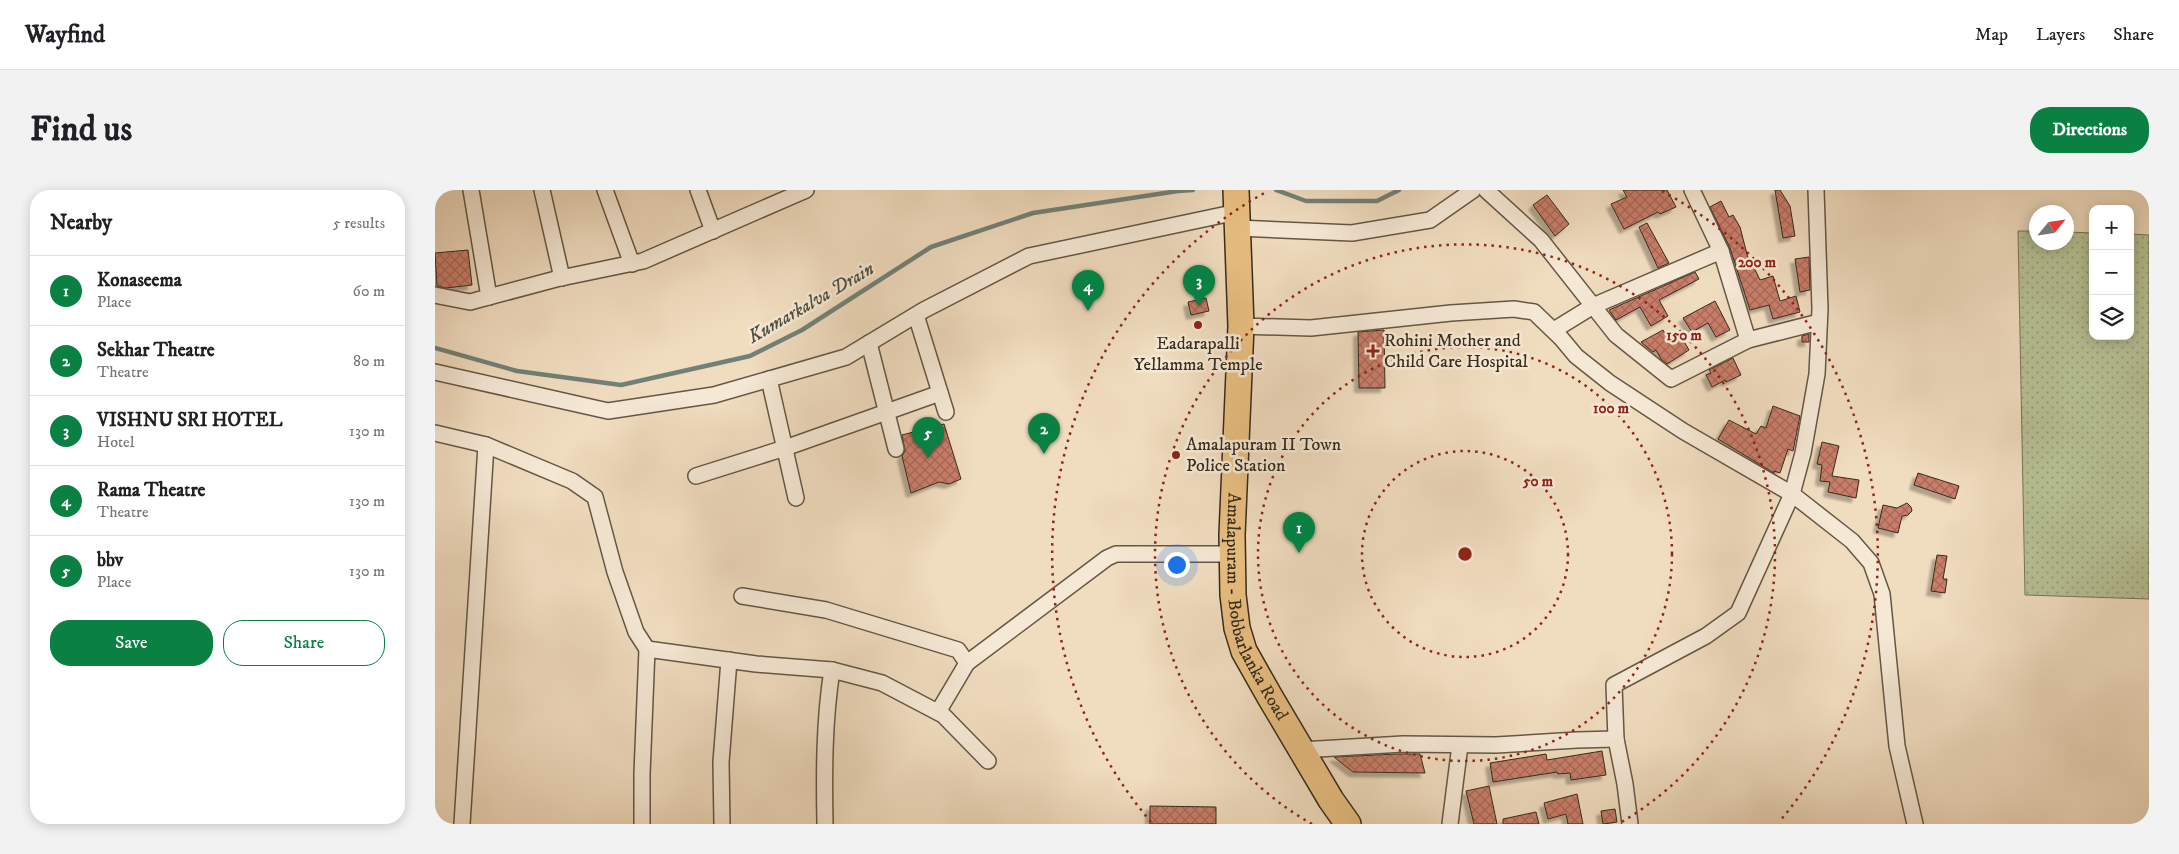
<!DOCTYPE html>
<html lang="en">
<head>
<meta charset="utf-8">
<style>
	:root { --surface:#fff; --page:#f2f2f2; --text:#202124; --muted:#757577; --line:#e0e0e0; --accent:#0b8043 }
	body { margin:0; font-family:"IM FELL DW Pica",serif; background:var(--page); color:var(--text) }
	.controls { position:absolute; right:15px; top:15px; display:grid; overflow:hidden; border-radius:10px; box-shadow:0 2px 12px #0003 }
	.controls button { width:45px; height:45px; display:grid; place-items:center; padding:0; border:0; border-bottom:1px solid var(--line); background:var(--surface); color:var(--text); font:25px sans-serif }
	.compass { position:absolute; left:1594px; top:15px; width:45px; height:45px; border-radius:50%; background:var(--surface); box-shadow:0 2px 12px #0003; rotate:61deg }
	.you { position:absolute; left:741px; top:374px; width:18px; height:18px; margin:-12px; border:4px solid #fff; border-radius:50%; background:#1a73e8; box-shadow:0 0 0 8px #1a73e833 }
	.badge { display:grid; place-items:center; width:32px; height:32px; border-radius:50%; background:var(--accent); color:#fff; font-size:16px; font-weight:700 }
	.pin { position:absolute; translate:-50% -41px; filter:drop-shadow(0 1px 2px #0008) }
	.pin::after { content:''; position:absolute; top:26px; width:18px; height:15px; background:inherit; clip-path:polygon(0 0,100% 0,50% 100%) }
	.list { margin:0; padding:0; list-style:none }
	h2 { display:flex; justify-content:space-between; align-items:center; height:65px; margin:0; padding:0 20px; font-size:21px }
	h2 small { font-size:16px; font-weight:400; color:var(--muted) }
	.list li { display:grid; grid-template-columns:32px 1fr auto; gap:15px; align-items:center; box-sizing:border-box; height:70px; padding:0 20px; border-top:1px solid var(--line) }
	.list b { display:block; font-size:19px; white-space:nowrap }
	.list p { margin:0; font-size:16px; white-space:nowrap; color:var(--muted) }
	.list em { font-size:16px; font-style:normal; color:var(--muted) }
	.actions { display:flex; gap:10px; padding:15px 20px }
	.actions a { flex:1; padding:11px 0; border:1px solid var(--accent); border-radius:20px; text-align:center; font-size:18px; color:var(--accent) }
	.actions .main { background:var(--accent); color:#fff }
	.icon { flex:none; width:28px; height:28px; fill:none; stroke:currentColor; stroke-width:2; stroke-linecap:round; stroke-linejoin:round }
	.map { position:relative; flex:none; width:1714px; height:634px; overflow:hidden; border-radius:20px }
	header { display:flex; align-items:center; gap:30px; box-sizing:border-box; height:70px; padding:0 25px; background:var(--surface); border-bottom:1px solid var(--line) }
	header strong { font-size:24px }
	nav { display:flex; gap:28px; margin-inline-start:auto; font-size:18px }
	.intro { display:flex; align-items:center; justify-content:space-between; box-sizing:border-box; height:120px; padding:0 30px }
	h1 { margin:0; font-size:35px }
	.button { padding:12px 22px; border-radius:20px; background:var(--accent); color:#fff; font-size:18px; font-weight:700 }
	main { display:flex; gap:30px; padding:0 30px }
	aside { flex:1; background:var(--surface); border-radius:20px; box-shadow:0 2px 12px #0003 }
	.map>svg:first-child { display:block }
	.grass { fill:url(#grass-dots); stroke:#767658 }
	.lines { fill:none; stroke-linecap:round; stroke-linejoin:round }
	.stream { stroke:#728177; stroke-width:4.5 }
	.building { fill:url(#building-cross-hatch); stroke:#362b1b; filter:url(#shadow) }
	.minor-casing { stroke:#645744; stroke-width:18 }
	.trunk-casing { stroke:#362b1b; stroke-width:28 }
	.minor { stroke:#f5e8d5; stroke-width:15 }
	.trunk { stroke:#e8be80; stroke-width:25 }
	.ring { fill:none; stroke:#8f2418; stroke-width:2.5; stroke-dasharray:2.5 5 }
	.poi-dot { fill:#8f2418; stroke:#f5e8d5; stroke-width:2 }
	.labels { text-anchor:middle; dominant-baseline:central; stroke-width:5; stroke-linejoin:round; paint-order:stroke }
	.poi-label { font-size:18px; fill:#362b1b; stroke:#f5e8d5; text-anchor:start }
	.street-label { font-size:18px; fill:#362b1b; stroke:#f5e8d5 }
	.water-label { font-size:19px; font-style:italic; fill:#4f4f42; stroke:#f5e8d5 }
	.centre { fill:#8f2418; stroke:#f5e8d5; stroke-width:2.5 }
	.ring-label { font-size:15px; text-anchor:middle; font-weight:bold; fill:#8f2418; stroke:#f5e8d5; stroke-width:5; stroke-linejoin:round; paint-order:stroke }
</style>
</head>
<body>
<header>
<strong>Wayfind</strong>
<nav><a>Map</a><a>Layers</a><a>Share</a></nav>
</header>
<div class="intro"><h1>Find us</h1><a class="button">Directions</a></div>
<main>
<aside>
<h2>Nearby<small>5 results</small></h2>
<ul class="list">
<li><span class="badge">1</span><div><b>Konaseema</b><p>Place</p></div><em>60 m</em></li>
<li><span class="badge">2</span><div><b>Sekhar Theatre</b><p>Theatre</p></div><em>80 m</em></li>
<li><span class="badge">3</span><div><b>VISHNU SRI HOTEL</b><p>Hotel</p></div><em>130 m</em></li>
<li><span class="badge">4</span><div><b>Rama Theatre</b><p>Theatre</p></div><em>130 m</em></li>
<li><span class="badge">5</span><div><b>bbv</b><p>Place</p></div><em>130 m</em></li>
</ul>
<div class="actions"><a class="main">Save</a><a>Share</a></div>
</aside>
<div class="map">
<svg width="1714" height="634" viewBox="0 0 1714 634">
	<defs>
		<pattern id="grass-dots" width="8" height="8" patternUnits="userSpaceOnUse" patternTransform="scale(1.25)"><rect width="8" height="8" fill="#b6c195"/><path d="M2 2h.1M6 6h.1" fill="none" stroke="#959d79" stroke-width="1.8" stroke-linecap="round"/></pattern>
		<pattern id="building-cross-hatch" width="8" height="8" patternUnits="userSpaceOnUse" patternTransform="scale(1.25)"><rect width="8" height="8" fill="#ca7d6a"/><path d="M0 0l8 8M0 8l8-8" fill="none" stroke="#a56756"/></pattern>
		<filter id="shadow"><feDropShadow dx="-4.5" dy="4.5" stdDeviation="1" flood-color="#0004"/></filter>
	</defs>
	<rect width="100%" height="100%" fill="#f0dcbf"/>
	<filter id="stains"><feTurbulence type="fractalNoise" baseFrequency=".004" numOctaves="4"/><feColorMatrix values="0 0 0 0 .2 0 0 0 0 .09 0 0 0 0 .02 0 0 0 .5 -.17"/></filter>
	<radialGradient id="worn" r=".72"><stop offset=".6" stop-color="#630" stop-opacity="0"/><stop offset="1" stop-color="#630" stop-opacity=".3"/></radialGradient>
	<path class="grass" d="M1583,41h18l1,11h30v-10l26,1v103h37v-102l19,1v364l-124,-4z"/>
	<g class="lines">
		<g class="stream">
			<path d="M841,0l30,11h71l22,-11"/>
			<path d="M0,158l82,23 104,14 129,-29 52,-26 129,-83 102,-34 145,-22 15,-1"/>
		</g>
	</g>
	<g class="building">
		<path d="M1188,0h44l9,17 -16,7 -2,-2 -34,17 -13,-25 16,-7z"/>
		<path d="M1340,0h5l10,16 5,30 -12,2z"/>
		<path d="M1112,5l22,29 -14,12 -22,-31z"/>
		<path d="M1286,11l8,16 4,-2 7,12 9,35 2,-1 9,19 13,-4 7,25 16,-5 4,16 -27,7 -4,-14 -19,5 -20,-62 -20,-41z"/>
		<path d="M1212,33l22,40 -11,5 -19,-41z"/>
		<path d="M33,60l4,35 -26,3 -9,-2 -2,-33z"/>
		<path d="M1374,67l1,33 -10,2 -5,-33z"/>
		<path d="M1260,82l4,7 -40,21 9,16 -17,10 -11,-19 -24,13 -7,-10z"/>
		<path d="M771,108l3,13 -18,4 -3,-13z"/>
		<path d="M1280,111l15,29 -14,7 -8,-14 -16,9 -9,-14z"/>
		<path d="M949,140l1,58h-26l-1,-56z"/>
		<path d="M1228,140l8,14 11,-6 7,12 -22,14 -6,-5 -5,-9 -3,2 -12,-10z"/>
		<path d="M1374,144v8h-7v-6z"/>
		<path d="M1298,168l8,17 -15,7 -1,-2 -13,7 -6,-12 5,-2 -2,-3z"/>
		<path d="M1338,216l27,10 -7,35 -5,-2 -8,24 -6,-2v2l-56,-34 11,-19 27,14 5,-8 5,2z"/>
		<path d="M509,234l17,55 -12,5 -10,-2 -28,11 -9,-37 3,-5 -3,-16z"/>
		<path d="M1387,252l17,4 -7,30 27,4 -3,18 -28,-6 2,-10 -10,-1 2,-16 -5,-1z"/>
		<path d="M1483,283l41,13 -4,13 -41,-14z"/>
		<path d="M1472,313l4,4 1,4 -4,4 -6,1 -4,17 -20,-5 5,-23 14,3z"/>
		<path d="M1502,365l10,1 -4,23h4l-2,14 -14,-2z"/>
		<path d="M1167,561l4,24 -35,5 -1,-7 -12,1 -1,-2 -64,10 -3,-19 56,-9 1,6z"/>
		<path d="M962,564h23l5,19 -72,-1 -19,-15z"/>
		<path d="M1054,596l8,38h-23l-8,-33z"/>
		<path d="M1142,604l6,30h-15l-2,-10 -18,5 -4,-16z"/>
		<path d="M715,616l66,1v17h-66z"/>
		<path d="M1180,619l2,13 -14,2 -2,-13z"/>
		<path d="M1101,622l3,12h-36v-5z"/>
	</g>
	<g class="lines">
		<defs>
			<g id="minor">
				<path d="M36,0l18,107"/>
				<path d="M107,0l20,88"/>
				<path d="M170,0l27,74"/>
				<path d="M263,0l15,41"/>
				<path d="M1051,0l55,50 75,95 55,44 77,-39 71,-18"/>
				<path d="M1257,0l29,61"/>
				<path d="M802,38l115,5 78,-13 43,-30"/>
				<path d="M0,105l35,7 86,-23 87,-18 163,-71"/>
				<path d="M481,125l30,97"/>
				<path d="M806,136l70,2 140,-15 63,-4 20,3 27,26 15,18 34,27 73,48 109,63 60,47 19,22 11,31 15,152 18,78"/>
				<path d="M1119,140l39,-24 128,-55 27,89"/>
				<path d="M434,153l27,106"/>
				<path d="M0,182l173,39 106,-16 132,-38 78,-47 105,-54 208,-44"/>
				<path d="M334,189l27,119"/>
				<path d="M0,243l51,12"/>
				<path d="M261,286l89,-28 155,-55"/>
				<path d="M307,406l84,14 132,40 9,13 -29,49"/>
				<path d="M532,473l140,-105 9,-4h116"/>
				<path d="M866,560l102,-6 93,1 81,-5 39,-1"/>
				<path d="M27,634l24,-379 86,36 23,16 20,75 21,60 11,17"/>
				<path d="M207,634v-50l5,-125 109,15 76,6 50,13 61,32 45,46"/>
				<path d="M287,634l-1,-62 8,-102"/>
				<path d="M390,634c-1,-51 -1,-103 7,-154"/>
				<path d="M1015,634l10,-79"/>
				<path d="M1195,634l-5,-40 -9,-45 -2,-54 92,-49 32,-23 54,-119 11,-41 14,-79 3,-65 -4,-119"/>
			</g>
			<g id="trunk">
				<path id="s1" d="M801,0l5,136 -9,209 1,60 4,33 7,23 26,46 61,103 17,24"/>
			</g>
		</defs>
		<use href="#minor" class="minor-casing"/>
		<use href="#trunk" class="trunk-casing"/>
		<use href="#minor" class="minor"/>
		<use href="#trunk" class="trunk"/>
	</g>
	<g class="ring">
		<circle cx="1030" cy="364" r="103"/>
		<circle cx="1030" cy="364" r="207"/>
		<path d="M877 634A310 310 0 1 1 1183 634"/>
		<path d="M716 632A413 413 0 0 1 833 1M1227 1A413 413 0 0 1 1344 632"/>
	</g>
	<g class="poi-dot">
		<circle cx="763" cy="135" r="5"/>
		<path d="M935.5 153.5h5v5h5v5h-5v5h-5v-5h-5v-5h5z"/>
		<circle cx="741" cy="265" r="5"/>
	</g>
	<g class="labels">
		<g class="poi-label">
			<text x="949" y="151">Rohini Mother and<tspan x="949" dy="21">Child Care Hospital</tspan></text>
			<text x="763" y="154" text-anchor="middle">Eadarapalli<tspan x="763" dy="21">Yellamma Temple</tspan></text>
			<text x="751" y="255">Amalapuram II Town<tspan x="751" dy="21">Police Station</tspan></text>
		</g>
		<g class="street-label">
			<text stroke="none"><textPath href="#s1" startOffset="422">Amalapuram - Bobbarlanka Road</textPath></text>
		</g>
		<g class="water-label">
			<text transform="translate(376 113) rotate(-30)">Kumarkalva Drain</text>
		</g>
	</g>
	<circle cx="1030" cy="364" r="8" class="centre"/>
	<g class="ring-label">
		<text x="1322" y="77">200 m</text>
		<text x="1249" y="150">150 m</text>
		<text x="1176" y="223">100 m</text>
		<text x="1103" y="296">50 m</text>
	</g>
	<rect width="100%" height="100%" filter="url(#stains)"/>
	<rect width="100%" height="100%" fill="url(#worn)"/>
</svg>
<div class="controls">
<button>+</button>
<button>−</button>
<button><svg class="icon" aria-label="layers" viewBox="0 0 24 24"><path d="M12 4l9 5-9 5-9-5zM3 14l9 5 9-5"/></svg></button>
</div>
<svg class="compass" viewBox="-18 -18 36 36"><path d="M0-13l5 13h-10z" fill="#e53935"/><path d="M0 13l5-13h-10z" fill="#757577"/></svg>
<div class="you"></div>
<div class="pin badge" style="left:864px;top:363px">1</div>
<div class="pin badge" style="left:609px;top:264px">2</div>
<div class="pin badge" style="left:764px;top:116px">3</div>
<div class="pin badge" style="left:653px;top:121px">4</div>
<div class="pin badge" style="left:493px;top:268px">5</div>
</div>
</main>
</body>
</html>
